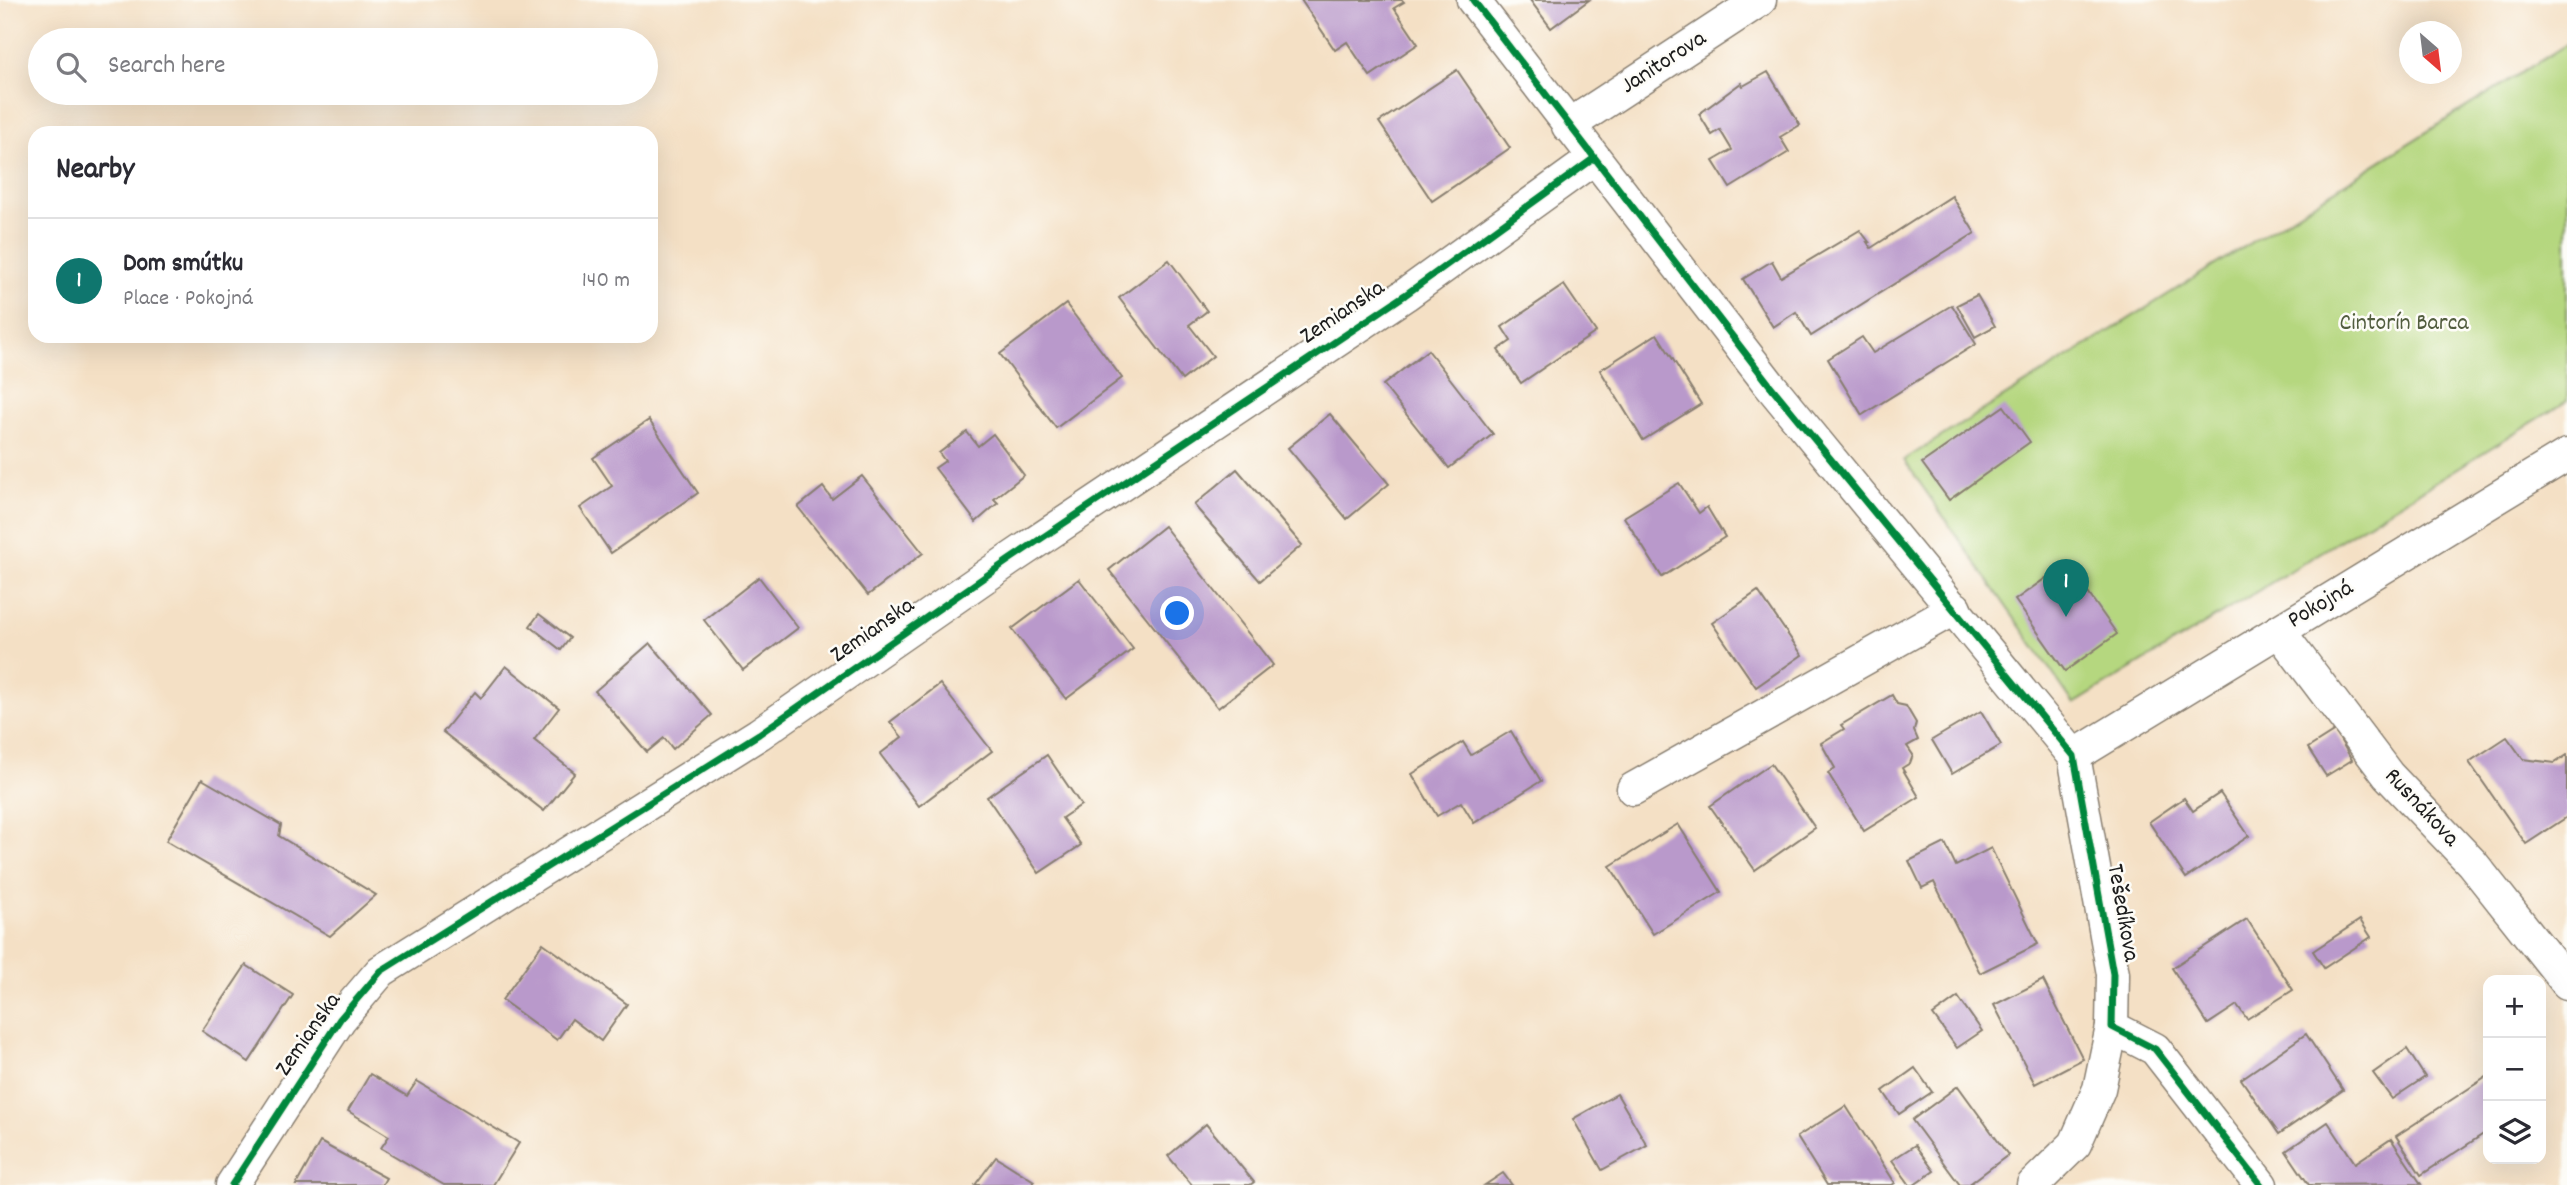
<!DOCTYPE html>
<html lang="en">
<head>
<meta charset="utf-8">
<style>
	:root { --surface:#fff; --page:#f7f7f7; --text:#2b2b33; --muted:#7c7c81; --line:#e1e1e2; --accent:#0f766e }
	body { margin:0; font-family:Dekko,sans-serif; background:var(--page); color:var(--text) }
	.controls { position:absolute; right:21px; bottom:21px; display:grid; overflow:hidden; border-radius:14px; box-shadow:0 7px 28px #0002 }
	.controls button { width:63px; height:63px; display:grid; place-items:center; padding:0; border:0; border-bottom:2px solid var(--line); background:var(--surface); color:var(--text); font:35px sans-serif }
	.compass { position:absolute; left:2399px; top:21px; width:63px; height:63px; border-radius:50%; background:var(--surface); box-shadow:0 7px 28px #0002; rotate:152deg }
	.you { position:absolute; left:1178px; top:614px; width:24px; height:24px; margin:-18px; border:5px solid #fff; border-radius:50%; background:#1a73e8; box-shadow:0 0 0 10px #1a73e833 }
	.badge { display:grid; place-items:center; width:46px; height:46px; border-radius:50%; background:var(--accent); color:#fff; font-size:23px; font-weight:700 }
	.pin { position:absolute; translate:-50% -58px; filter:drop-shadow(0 2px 4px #0008) }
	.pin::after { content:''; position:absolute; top:37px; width:24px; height:21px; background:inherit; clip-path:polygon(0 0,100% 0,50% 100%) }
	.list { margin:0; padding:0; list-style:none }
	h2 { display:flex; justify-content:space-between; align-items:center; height:91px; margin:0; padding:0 28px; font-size:30px }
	h2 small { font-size:23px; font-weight:400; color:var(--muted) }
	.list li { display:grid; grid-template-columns:46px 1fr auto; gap:21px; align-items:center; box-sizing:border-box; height:126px; padding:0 28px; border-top:2px solid var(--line) }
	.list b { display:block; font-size:26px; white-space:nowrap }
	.list p { margin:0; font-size:23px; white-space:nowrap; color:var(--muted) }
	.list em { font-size:23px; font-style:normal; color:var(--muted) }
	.icon { flex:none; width:38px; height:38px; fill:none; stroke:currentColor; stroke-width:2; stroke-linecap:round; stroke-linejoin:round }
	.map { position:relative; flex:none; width:2567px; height:1185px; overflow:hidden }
	.search { position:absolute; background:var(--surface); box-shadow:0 7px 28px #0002; left:28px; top:28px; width:630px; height:77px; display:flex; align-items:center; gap:18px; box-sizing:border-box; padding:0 24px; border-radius:38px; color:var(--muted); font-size:26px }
	.panel { position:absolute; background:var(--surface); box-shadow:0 7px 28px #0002; left:28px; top:126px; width:630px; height:217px; border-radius:21px }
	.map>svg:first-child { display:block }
	.green { fill:#b5d77f; stroke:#687a4e; stroke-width:2 }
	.building { fill:#b999cb }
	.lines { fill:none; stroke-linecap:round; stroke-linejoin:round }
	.minor-casing { stroke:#887e70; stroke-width:35 }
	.minor { stroke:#fff; stroke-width:32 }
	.cycleway-casing { stroke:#fdfcf7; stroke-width:11 }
	.cycleway { stroke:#00873e; stroke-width:7 }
	.labels { text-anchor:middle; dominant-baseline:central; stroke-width:5; stroke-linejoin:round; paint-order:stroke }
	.street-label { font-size:24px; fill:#1c1c1c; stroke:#fdfcf7 }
	.park-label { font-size:24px; fill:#525d3f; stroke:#fdfcf7 }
</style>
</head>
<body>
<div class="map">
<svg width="2567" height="1185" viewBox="0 0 2567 1185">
	<rect width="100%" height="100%" fill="#fdfcf7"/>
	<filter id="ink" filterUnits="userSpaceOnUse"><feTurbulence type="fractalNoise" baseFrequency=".0143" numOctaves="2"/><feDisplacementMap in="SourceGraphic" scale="14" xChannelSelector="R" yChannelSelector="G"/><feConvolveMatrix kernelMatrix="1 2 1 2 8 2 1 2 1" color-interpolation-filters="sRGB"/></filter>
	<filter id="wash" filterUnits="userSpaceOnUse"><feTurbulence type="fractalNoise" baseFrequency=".00686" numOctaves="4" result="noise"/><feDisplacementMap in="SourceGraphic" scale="28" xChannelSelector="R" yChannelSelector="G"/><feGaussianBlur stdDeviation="1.57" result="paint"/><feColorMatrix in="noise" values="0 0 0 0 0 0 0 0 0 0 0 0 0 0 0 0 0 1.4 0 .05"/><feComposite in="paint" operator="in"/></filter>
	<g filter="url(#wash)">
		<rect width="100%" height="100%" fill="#f4e0c5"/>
		<path class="green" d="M2567,44v357l-493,303 -170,-244z"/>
		<g id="blocks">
			<g class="building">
				<path d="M1301,0h101l2,2 -10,6 24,36 -48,32 -23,-34 -12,8z"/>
				<path d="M1530,0h59l-38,28z"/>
				<path d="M1457,70l53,78 -78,53 -53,-79z"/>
				<path d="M1768,72l32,53 -20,12 9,15 -59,36 -17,-27 19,-11 -12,-20 -8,5 -13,-21 42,-31 2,3z"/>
				<path d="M1952,196l23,37 -164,103 -15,-24 -23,15 -30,-48 29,-18 9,16 79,-47 9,12h-2l4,6z"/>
				<path d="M1169,260l38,51 -18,14 24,31 -31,24 -63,-82z"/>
				<path d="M1564,285l32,47 -75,51 -23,-33 13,-9 -9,-14z"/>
				<path d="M1977,295l18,31 -20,11 -18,-32z"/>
				<path d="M1066,304l56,74 -66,50 -56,-74z"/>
				<path d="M1952,305l24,39 -114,71 -34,-56 34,-22 11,16z"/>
				<path d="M1657,334l44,70 -58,36 -43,-70z"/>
				<path d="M1428,350l65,84 -44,34 -66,-83z"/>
				<path d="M2004,406l26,36 -81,58 -27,-37z"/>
				<path d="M1330,414l59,70 -42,35 -59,-71z"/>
				<path d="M649,420l49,73 -87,60 -31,-45 32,-22 -19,-28z"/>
				<path d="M967,432l11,14 15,-12 31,41 -30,24 4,4 -22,19 -41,-54 10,-7 -6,-8z"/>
				<path d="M1237,469l65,76 -42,36 -66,-76z"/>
				<path d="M862,476l61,77 -55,42 -70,-88 25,-20 9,12z"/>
				<path d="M1679,483l20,30 8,-6 18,30 -63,40 -38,-60z"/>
				<path d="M1164,526l109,139 -55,43 -109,-138z"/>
				<path d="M2067,563l50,71 -52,37 -50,-71z"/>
				<path d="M759,577l39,51 -55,42 -39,-50z"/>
				<path d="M1079,579l54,70 -67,50 -54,-70z"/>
				<path d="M1758,591l44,64 -46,32 -44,-64z"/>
				<path d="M539,614l31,24 -9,12 -31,-24z"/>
				<path d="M650,643l62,72 -39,34 -9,-11 -17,14 -52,-61z"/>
				<path d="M506,666l53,42 -25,32 41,33 -31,38 -101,-79 32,-40 6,6z"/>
				<path d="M940,684l52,67 -73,55 -39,-52 22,-17 -12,-15z"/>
				<path d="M1892,695l5,9 9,2 10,17 -2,8 4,9 -11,6 6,9 -3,8 -8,5 17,29 -55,34 -36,-58 7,-5 -14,-25 23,-14 -3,-4z"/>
				<path d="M1981,711l20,34 -49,29 -20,-34z"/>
				<path d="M1511,731l30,50 -67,42 -13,-21 -24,14 -25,-42 51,-32 8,13z"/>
				<path d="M2335,731l17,29 -26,16 -18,-28z"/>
				<path d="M2507,737l16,22 32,4 12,-8v62l-41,27 -57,-82z"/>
				<path d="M1047,755l34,50 -19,13 19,27 -42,28 -52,-76z"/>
				<path d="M1771,764l44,64 -60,42 -45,-64z"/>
				<path d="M202,779l79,46 -2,11 97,59 -46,41 -164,-95z"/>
				<path d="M2220,793l29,43 -63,42 -37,-56 35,-24 9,13z"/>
				<path d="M1678,824l43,68 -68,42 -43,-68z"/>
				<path d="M1945,843l11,23 35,-18 47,96 -58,29 -46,-91 -12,6 -13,-27z"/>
				<path d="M2247,919l46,71 -46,29 -10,-14 -29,19 -36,-56z"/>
				<path d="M2360,920l11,17 -47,31 -11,-17z"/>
				<path d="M543,943l84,61 -26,37 -29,-22 -15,21 -55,-40z"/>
				<path d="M246,965l47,30 -44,67 -47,-31z"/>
				<path d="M2043,980l40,79 -48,25 -41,-79z"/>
				<path d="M1958,997l24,34 -25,17 -24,-33z"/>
				<path d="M2306,1034l37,56 -64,44 -38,-55z"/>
				<path d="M2407,1049l18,28 -33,22 -19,-26z"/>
				<path d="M1915,1068l17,24 -33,22 -16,-23z"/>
				<path d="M370,1074l37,22 10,-15 102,62 -26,42h-49l-63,-37 8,-12 -41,-25z"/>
				<path d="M2488,1076v55l-67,44 -25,-39z"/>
				<path d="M1958,1086l50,69 -40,30h-8l-48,-65z"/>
				<path d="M1617,1094l30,51 -45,25 -29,-51z"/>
				<path d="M1846,1106l49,77 -3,2h-65l-30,-48z"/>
				<path d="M2328,1122l27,41 36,-24 30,45 -112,1 -23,-34z"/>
				<path d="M1206,1124l48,58 -4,3h-58l-24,-29z"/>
				<path d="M320,1142l66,36 -4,7h-86z"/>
				<path d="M1915,1145l19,26 -20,14h-4l-18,-25z"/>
				<path d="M996,1157l38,24 -3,4h-56z"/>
				<path d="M1503,1173l9,12h-27z"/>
			</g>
		</g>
	</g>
	<g filter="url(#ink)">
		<use href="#blocks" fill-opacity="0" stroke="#887e70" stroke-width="2"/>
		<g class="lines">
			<defs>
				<g id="minor">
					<path d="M1473,0l296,384 305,372 39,218 -1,53 43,22 106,136"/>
					<path d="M1568,126l192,-126"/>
					<path d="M2279,631l109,144 84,88 95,120"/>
					<path d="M2074,756l493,-301"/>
					<path d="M1633,789l322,-181"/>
					<path d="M232,1185l108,-166 41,-48 378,-237 250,-174 396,-265 188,-136"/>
					<path d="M2033,1185l42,-41 24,-55 13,-62"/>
				</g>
			</defs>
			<use href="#minor" class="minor-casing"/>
			<use href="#minor" class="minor"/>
			<defs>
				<g id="cycleway">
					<path d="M1473,0l296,384 305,372 39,218 -1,53 43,22 106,136"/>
					<path d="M232,1185l108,-166 41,-48 378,-237 250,-174 396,-265 188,-136"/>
				</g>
			</defs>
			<use href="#cycleway" class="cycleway-casing"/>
			<use href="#cycleway" class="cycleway"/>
		</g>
	</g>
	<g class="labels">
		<g class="street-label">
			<text transform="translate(1664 63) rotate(-33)">Janitorova</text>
			<text transform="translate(1343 313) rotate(-34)">Zemianska</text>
			<text transform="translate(2321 605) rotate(-31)">Pokojná</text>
			<text transform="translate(873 631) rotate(-35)">Zemianska</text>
			<text transform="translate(2421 808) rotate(47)">Rusnákova</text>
			<text transform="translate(2122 913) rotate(80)">Tešedíkova</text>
			<text transform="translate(309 1035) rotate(-55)">Zemianska</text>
		</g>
		<g class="park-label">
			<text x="2404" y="324">Cintorín Barca</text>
		</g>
	</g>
</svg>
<div class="controls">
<button>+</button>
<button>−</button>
<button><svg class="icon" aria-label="layers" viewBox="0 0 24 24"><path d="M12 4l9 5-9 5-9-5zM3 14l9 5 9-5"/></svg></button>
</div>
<svg class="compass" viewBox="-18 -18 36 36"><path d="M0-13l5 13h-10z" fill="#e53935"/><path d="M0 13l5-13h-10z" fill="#7c7c81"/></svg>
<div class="you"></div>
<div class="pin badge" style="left:2066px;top:617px">1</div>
<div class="search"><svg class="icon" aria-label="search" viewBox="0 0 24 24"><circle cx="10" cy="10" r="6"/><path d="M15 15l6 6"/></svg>Search here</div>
<section class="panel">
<h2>Nearby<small></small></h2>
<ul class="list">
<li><span class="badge">1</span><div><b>Dom smútku</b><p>Place · Pokojná</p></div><em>140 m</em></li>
</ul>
</section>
</div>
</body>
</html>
